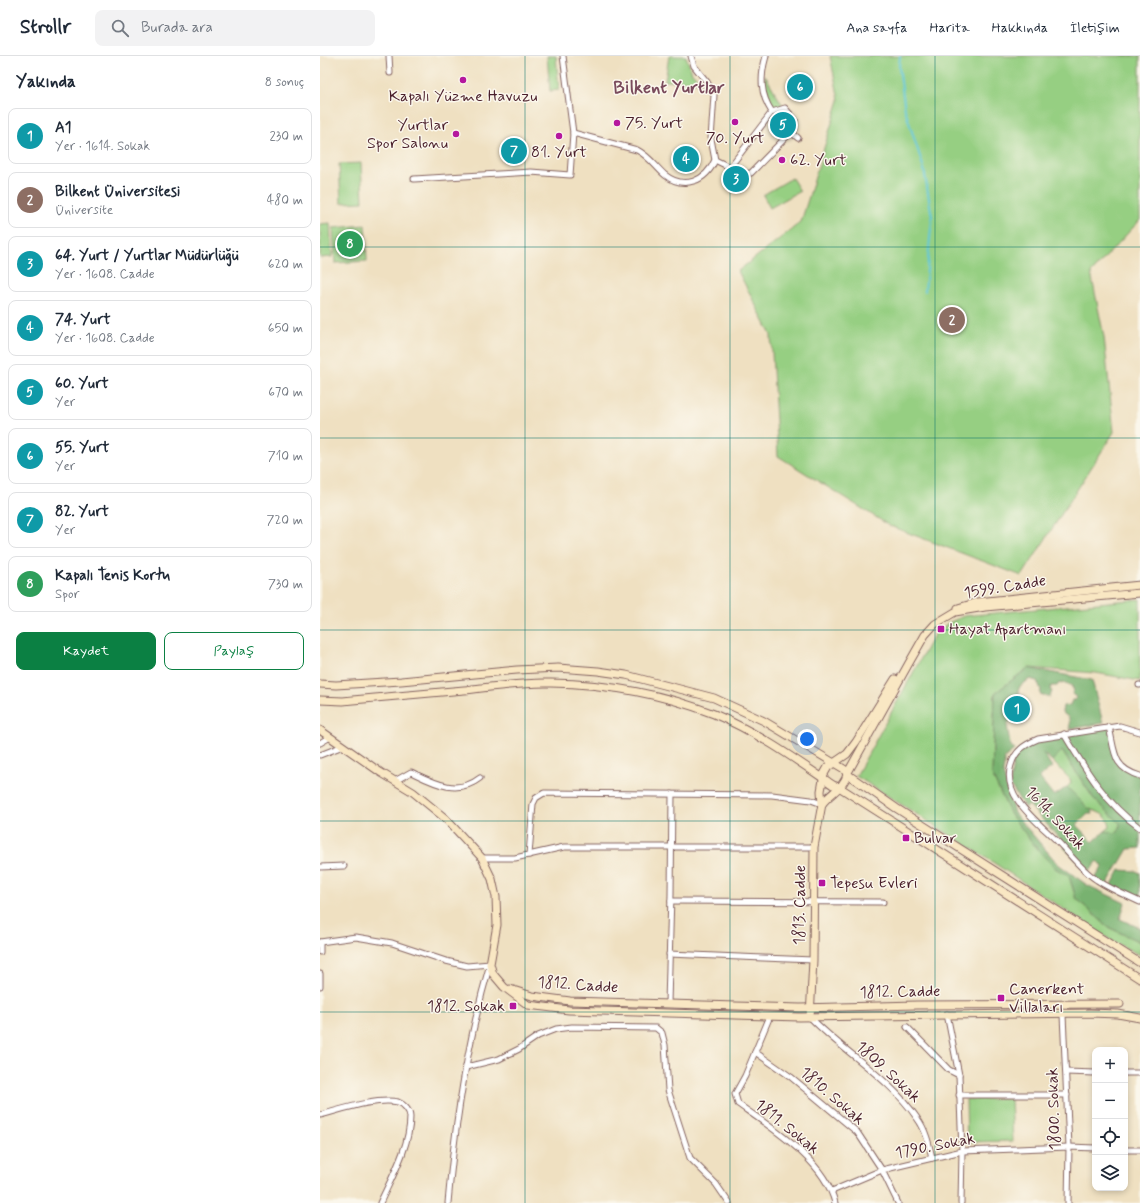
<!DOCTYPE html>
<html lang="tr">
<head>
<meta charset="utf-8">
<style>
	:root { --surface:#fff; --page:#f2f2f3; --text:#1f2937; --muted:#747a83; --line:#e0e1e3; --accent:#0b8043 }
	body { margin:0; font-family:Mynerve,sans-serif; background:var(--page); color:var(--text) }
	.controls { position:absolute; right:12px; bottom:12px; display:grid; overflow:hidden; border-radius:8px; box-shadow:0 2px 6px #0003 }
	.controls button { width:36px; height:36px; display:grid; place-items:center; padding:0; border:0; border-bottom:1px solid var(--line); background:var(--surface); color:var(--text); font:20px sans-serif }
	.you { position:absolute; left:487px; top:683px; width:14px; height:14px; margin:-10px; border:3px solid #fff; border-radius:50%; background:#1a73e8; box-shadow:0 0 0 6px #1a73e833 }
	.badge { display:grid; place-items:center; width:26px; height:26px; border-radius:50%; background:var(--accent); color:#fff; font-size:13px; font-weight:700 }
	.pin { position:absolute; translate:-50% -50%; border:2px solid #fff; box-shadow:0 1px 4px #0006 }
	.list { margin:0; padding:0; list-style:none }
	h2 { display:flex; justify-content:space-between; align-items:center; height:52px; margin:0; padding:0 16px; font-size:17px }
	h2 small { font-size:13px; font-weight:400; color:var(--muted) }
	.list li { display:grid; grid-template-columns:26px 1fr auto; gap:12px; align-items:center; box-sizing:border-box; height:56px; margin:0 8px 8px; padding:0 8px; border:1px solid var(--line); border-radius:8px }
	.list b { display:block; font-size:15px; white-space:nowrap }
	.list p { margin:0; font-size:13px; white-space:nowrap; color:var(--muted) }
	.list em { font-size:13px; font-style:normal; color:var(--muted) }
	.actions { display:flex; gap:8px; padding:12px 16px }
	.actions a { flex:1; padding:9px 0; border:1px solid var(--accent); border-radius:8px; text-align:center; font-size:14px; color:var(--accent) }
	.actions .main { background:var(--accent); color:#fff }
	.icon { flex:none; width:22px; height:22px; fill:none; stroke:currentColor; stroke-width:2; stroke-linecap:round; stroke-linejoin:round }
	.map { position:relative; flex:none; width:820px; height:1147px; overflow:hidden }
	header { display:flex; align-items:center; gap:24px; box-sizing:border-box; height:56px; padding:0 20px; background:var(--surface); border-bottom:1px solid var(--line) }
	header strong { font-size:19px }
	nav { display:flex; gap:22px; margin-inline-start:auto; font-size:14px }
	.search { width:280px; height:36px; background:var(--page); display:flex; align-items:center; gap:10px; box-sizing:border-box; padding:0 14px; border-radius:8px; color:var(--muted); font-size:15px }
	main { display:flex }
	aside { flex:1; background:var(--surface) }
	.map>svg:first-child { display:block }
	.green { fill:#96cf82; stroke:#707756 }
	.forest { fill:#78b270; stroke:#61684e; fill-rule:evenodd }
	.lines { fill:none; stroke-linecap:round; stroke-linejoin:round }
	.stream { stroke:#60c8dc; stroke-width:2 }
	.street-casing { stroke:#846360; stroke-width:7 }
	.secondary-casing { stroke:#846360; stroke-width:9 }
	.street { stroke:#fff; stroke-width:5 }
	.secondary { stroke:#f9e7c3; stroke-width:7 }
	.grid { fill:none; stroke:#0f766e; stroke-width:1; stroke-opacity:0.55 }
	.poi-dot { fill:#b5179e; stroke:#fbf7ec; stroke-width:1.5 }
	.labels { text-anchor:middle; dominant-baseline:central; stroke-width:3; stroke-linejoin:round; paint-order:stroke }
	.poi-label { font-size:16px; fill:#4a1f2b; stroke:#fbf7ec; text-anchor:start }
	.street-label { font-size:16px; fill:#4a1f2b; stroke:#fbf7ec }
	.quarter-label { font-size:18px; font-weight:bold; fill:#7a4b5c; stroke:#fbf7ec }
</style>
</head>
<body>
<header>
<strong>Strollr</strong>
<div class="search"><svg class="icon" aria-label="search" viewBox="0 0 24 24"><circle cx="10" cy="10" r="6"/><path d="M15 15l6 6"/></svg>Burada ara</div>
<nav><a>Ana sayfa</a><a>Harita</a><a>Hakkında</a><a>İletişim</a></nav>
</header>
<main>
<aside>
<h2>Yakında<small>8 sonuç</small></h2>
<ul class="list">
<li><span class="badge" style="background:#0f9aa8">1</span><div><b>A1</b><p>Yer · 1614. Sokak</p></div><em>230 m</em></li>
<li><span class="badge" style="background:#8d6e63">2</span><div><b>Bilkent Üniversitesi</b><p>Üniversite</p></div><em>480 m</em></li>
<li><span class="badge" style="background:#0f9aa8">3</span><div><b>64. Yurt / Yurtlar Müdürlüğü</b><p>Yer · 1608. Cadde</p></div><em>620 m</em></li>
<li><span class="badge" style="background:#0f9aa8">4</span><div><b>74. Yurt</b><p>Yer · 1608. Cadde</p></div><em>650 m</em></li>
<li><span class="badge" style="background:#0f9aa8">5</span><div><b>60. Yurt</b><p>Yer</p></div><em>670 m</em></li>
<li><span class="badge" style="background:#0f9aa8">6</span><div><b>55. Yurt</b><p>Yer</p></div><em>710 m</em></li>
<li><span class="badge" style="background:#0f9aa8">7</span><div><b>82. Yurt</b><p>Yer</p></div><em>720 m</em></li>
<li><span class="badge" style="background:#2e9e5b">8</span><div><b>Kapalı Tenis Kortu</b><p>Spor</p></div><em>730 m</em></li>
</ul>
<div class="actions"><a class="main">Kaydet</a><a>Paylaş</a></div>
</aside>
<div class="map">
<svg width="820" height="1147" viewBox="0 0 820 1147">
	<rect width="100%" height="100%" fill="#fbf7ec"/>
	<filter id="ink" filterUnits="userSpaceOnUse"><feTurbulence type="fractalNoise" baseFrequency=".025" numOctaves="2"/><feDisplacementMap in="SourceGraphic" scale="8" xChannelSelector="R" yChannelSelector="G"/><feConvolveMatrix kernelMatrix="1 2 1 2 8 2 1 2 1" color-interpolation-filters="sRGB"/></filter>
	<filter id="wash" filterUnits="userSpaceOnUse"><feTurbulence type="fractalNoise" baseFrequency=".012" numOctaves="4" result="noise"/><feDisplacementMap in="SourceGraphic" scale="16" xChannelSelector="R" yChannelSelector="G"/><feGaussianBlur stdDeviation="0.9" result="paint"/><feColorMatrix in="noise" values="0 0 0 0 0 0 0 0 0 0 0 0 0 0 0 0 0 1.4 0 .05"/><feComposite in="paint" operator="in"/></filter>
	<g filter="url(#wash)">
		<rect width="100%" height="100%" fill="#efe0c1"/>
		<g class="green">
			<path d="M227,0h9l3,34 -9,1z"/>
			<path d="M349,0h17l6,17 11,10 -38,-2z"/>
			<path d="M510,0h310v164l-49,53 13,64 10,95 -92,144 -132,-50 -112,-70 -7,-121 -33,-64 63,-49 38,-122z"/>
			<path d="M445,19l18,31 -10,3c-7,-11 -9,-20 -8,-34z"/>
			<path d="M41,107l2,39 -22,1 -2,-39z"/>
			<path d="M472,122l8,13 -30,17 -7,-13z"/>
			<path d="M10,167l2,34 -12,1v-34z"/>
			<path d="M45,169l2,36 -32,2 -2,-35z"/>
			<path d="M820,543v82l-44,-8 -68,-5 -33,25 -3,82 19,40 44,53 14,8 7,22 32,29 32,15v13l-28,-14 -124,-82 -132,-83 78,-141 14,-12 16,-7z"/>
			<path d="M742,695l32,48 27,24 -1,5 -4,5 -11,-2 5,-4c-2,-13 -12,-15 -21,-18l-22,-22 4,-4 -1,-4 -18,-18z"/>
			<path d="M646,1043h45l2,42 -46,1z"/>
		</g>
		<g class="forest">
			<path d="M708,612l64,12 11,43 -33,6 -1,-11 -7,-6 1,-6 7,-1 2,-5h3l1,-3 -4,-3 2,-5 -2,-1v-2l-9,-4 -1,2 -3,-1 -2,3h-6l-1,4 2,1 -2,6 -10,-3 1,-4 -4,-9 -7,-2 -10,7 -2,5 3,7v2l-4,-2 -2,2 -2,-1 -4,9 2,1 -1,3 3,2 -1,2 2,1 -7,8 3,19 4,6 -9,7 -2,16 11,40 44,51 29,21 38,18 -5,16 20,9v14l-32,-15 -32,-29 -7,-22 -14,-8 -17,-18 -27,-35 -19,-40 3,-82z"/>
			<path d="M789,671l8,34 23,16v71l-12,1 -22,37 -11,-7 8,-13 -5,-5 -10,11 -24,-24 2,-3 -37,-40 -4,3 -15,-23 4,-30 11,-11zM742,695l32,48 26,24v5l-4,5 -11,-2 -12,11 -17,-17 12,-11h5l-1,-4 -3,-1 -22,-22 -13,9 -15,-19 13,-10 -9,-14 9,8z"/>
			<path d="M800,814l16,1 4,2v24l-11,-5 -3,3 -16,-7z"/>
		</g>
		<g class="lines">
			<path class="stream" d="M580,0l-1,11 6,43 19,59 8,48 -7,74"/>
		</g>
	</g>
	<g filter="url(#ink)">
		<g class="lines">
			<defs>
				<g id="street">
					<path d="M69,0l1,17"/>
					<path d="M446,0c-6,21 -6,38 6,56"/>
					<path d="M471,76l7,6"/>
					<path d="M253,77l64,17c12,6 18,16 28,25 19,15 41,6 50,-15l-4,-21 3,-44 -7,-13 -13,-16 -3,-10"/>
					<path d="M395,104l29,14 7,-1 44,-45v-8l-10,-12 -13,4 -42,55"/>
					<path d="M94,123l117,-7 39,3 3,-42 -10,-77"/>
					<path d="M819,629h1"/>
					<path d="M789,671c6,24 3,41 31,49"/>
					<path d="M820,676l-20,-6 -82,13c-14,6 -23,12 -27,26 -10,31 27,57 46,76 13,13 25,30 40,39 13,9 28,15 43,22"/>
					<path d="M744,678c21,35 42,70 76,94"/>
					<path d="M0,687l10,-6"/>
					<path d="M0,699l23,-9"/>
					<path d="M75,725l16,-9c23,11 46,24 69,6"/>
					<path d="M209,799l4,-51 3,-6 8,-5 228,2 39,5 11,4"/>
					<path d="M162,802h33l49,-11h250"/>
					<path d="M0,811l24,-1"/>
					<path d="M351,845l212,1"/>
					<path d="M0,886l36,-5 36,6 54,18 21,5 23,-2c-23,78 -35,159 -42,239"/>
					<path d="M0,896v-10"/>
					<path d="M349,898l144,6"/>
					<path d="M0,918v12"/>
					<path d="M348,947l3,-108 1,-101"/>
					<path d="M627,958l12,61 3,76 -1,52"/>
					<path d="M743,959l6,132 -1,56"/>
					<path d="M450,960l-25,60 -10,18 3,10c34,24 87,57 97,99"/>
					<path d="M490,961c33,35 79,60 107,101 9,12 12,26 15,40"/>
					<path d="M587,971l42,43 10,5"/>
					<path d="M435,996l36,25 66,55 25,38 16,33"/>
					<path d="M146,1011l33,-8 20,-10 19,-13 18,-7 16,-2 84,1 6,5 3,12 3,45 22,68 26,26 13,19"/>
					<path d="M746,1016l29,1"/>
					<path d="M805,1017h15"/>
					<path d="M639,1039h108"/>
					<path d="M0,1059c20,-5 58,-18 78,-13 6,2 12,9 12,15 0,29 -18,60 -30,86"/>
					<path d="M805,1094h15"/>
					<path d="M512,1135l50,-21 80,-19 107,-4 26,1"/>
				</g>
				<g id="secondary">
					<path d="M820,537l-155,14 -30,5 -20,12 -10,11 -16,28 -62,111 49,34 244,155"/>
					<path d="M638,552l20,-6 162,-17"/>
					<path d="M0,628l16,1 65,-4 116,-11 41,-2 40,3 28,4 88,23 50,23 80,48 3,5c-2,13 -17,19 -25,30"/>
					<path d="M0,644l23,1c40,-4 80,-7 121,-11 28,-3 58,-8 87,-7 54,1 112,11 163,31 43,18 81,45 119,71l6,2 301,192"/>
					<path d="M0,674l60,42 33,20 33,27 36,39 10,21 4,18 1,28 -7,39 3,10 11,13 24,18 41,5 231,7 290,-4 28,1 22,4"/>
					<path d="M190,933l22,7 38,5 230,7 117,-3 203,-1"/>
					<path d="M490,961l3,-57 1,-113 8,-43 -1,-13 3,-17 4,-7 19,-13 9,-12 39,-63"/>
				</g>
			</defs>
			<use href="#street" class="street-casing"/>
			<use href="#secondary" class="secondary-casing"/>
			<use href="#street" class="street"/>
			<use href="#secondary" class="secondary"/>
		</g>
	</g>
	<path class="grid" d="M205,0v1147M410,0v1147M615,0v1147M0,191h820M0,382h820M0,574h820M0,765h820M0,956h820"/>
	<g class="poi-dot">
		<circle cx="143" cy="24" r="4"/>
		<circle cx="415" cy="66" r="4"/>
		<circle cx="297" cy="67" r="4"/>
		<circle cx="136" cy="78" r="4"/>
		<circle cx="239" cy="80" r="4"/>
		<circle cx="462" cy="104" r="4"/>
		<rect x="617" y="569" width="8" height="8" rx="2"/>
		<rect x="582" y="778" width="8" height="8" rx="2"/>
		<rect x="498" y="823" width="8" height="8" rx="2"/>
		<rect x="677" y="938" width="8" height="8" rx="2"/>
		<rect x="189" y="946" width="8" height="8" rx="2"/>
	</g>
	<g class="labels">
		<g class="poi-label">
			<text x="143" y="40" text-anchor="middle">Kapalı Yüzme Havuzu</text>
			<text x="305" y="67">75. Yurt</text>
			<text x="128" y="69" text-anchor="end">Yurtlar<tspan x="128" dy="18">Spor Salonu</tspan></text>
			<text x="415" y="82" text-anchor="middle">70. Yurt</text>
			<text x="239" y="96" text-anchor="middle">81. Yurt</text>
			<text x="470" y="104">62. Yurt</text>
			<text x="629" y="573">Hayat Apartmanı</text>
			<text x="594" y="782">Bulvar</text>
			<text x="510" y="827">Tepesu Evleri</text>
			<text x="689" y="933">Canerkent<tspan x="689" dy="18">Villaları</tspan></text>
			<text x="185" y="950" text-anchor="end">1812. Sokak</text>
		</g>
		<g class="street-label">
			<text transform="translate(685 531) rotate(-9)">1599. Cadde</text>
			<text transform="translate(735 762) rotate(47)">1614. Sokak</text>
			<text transform="translate(480 849) rotate(-89)">1813. Cadde</text>
			<text transform="translate(258 929) rotate(4)">1812. Cadde</text>
			<text transform="translate(580 936) rotate(-1)">1812. Cadde</text>
			<text transform="translate(568 1016) rotate(43)">1809. Sokak</text>
			<text transform="translate(512 1040) rotate(41)">1810. Sokak</text>
			<text transform="translate(734 1053) rotate(-92)">1800. Sokak</text>
			<text transform="translate(467 1071) rotate(39)">1811. Sokak</text>
			<text transform="translate(615 1090) rotate(-11)">1790. Sokak</text>
		</g>
		<g class="quarter-label">
			<text x="349" y="32">Bilkent Yurtlar</text>
		</g>
	</g>
</svg>
<div class="controls">
<button>+</button>
<button>−</button>
<button><svg class="icon" aria-label="locate" viewBox="0 0 24 24"><circle cx="12" cy="12" r="6"/><path d="M12 2v4M12 18v4M2 12h4M18 12h4"/></svg></button>
<button><svg class="icon" aria-label="layers" viewBox="0 0 24 24"><path d="M12 4l9 5-9 5-9-5zM3 14l9 5 9-5"/></svg></button>
</div>
<div class="you"></div>
<div class="pin badge" style="left:697px;top:653px;background:#0f9aa8">1</div>
<div class="pin badge" style="left:632px;top:264px;background:#8d6e63">2</div>
<div class="pin badge" style="left:416px;top:123px;background:#0f9aa8">3</div>
<div class="pin badge" style="left:366px;top:103px;background:#0f9aa8">4</div>
<div class="pin badge" style="left:463px;top:69px;background:#0f9aa8">5</div>
<div class="pin badge" style="left:480px;top:31px;background:#0f9aa8">6</div>
<div class="pin badge" style="left:194px;top:95px;background:#0f9aa8">7</div>
<div class="pin badge" style="left:30px;top:188px;background:#2e9e5b">8</div>
</div>
</main>
</body>
</html>
